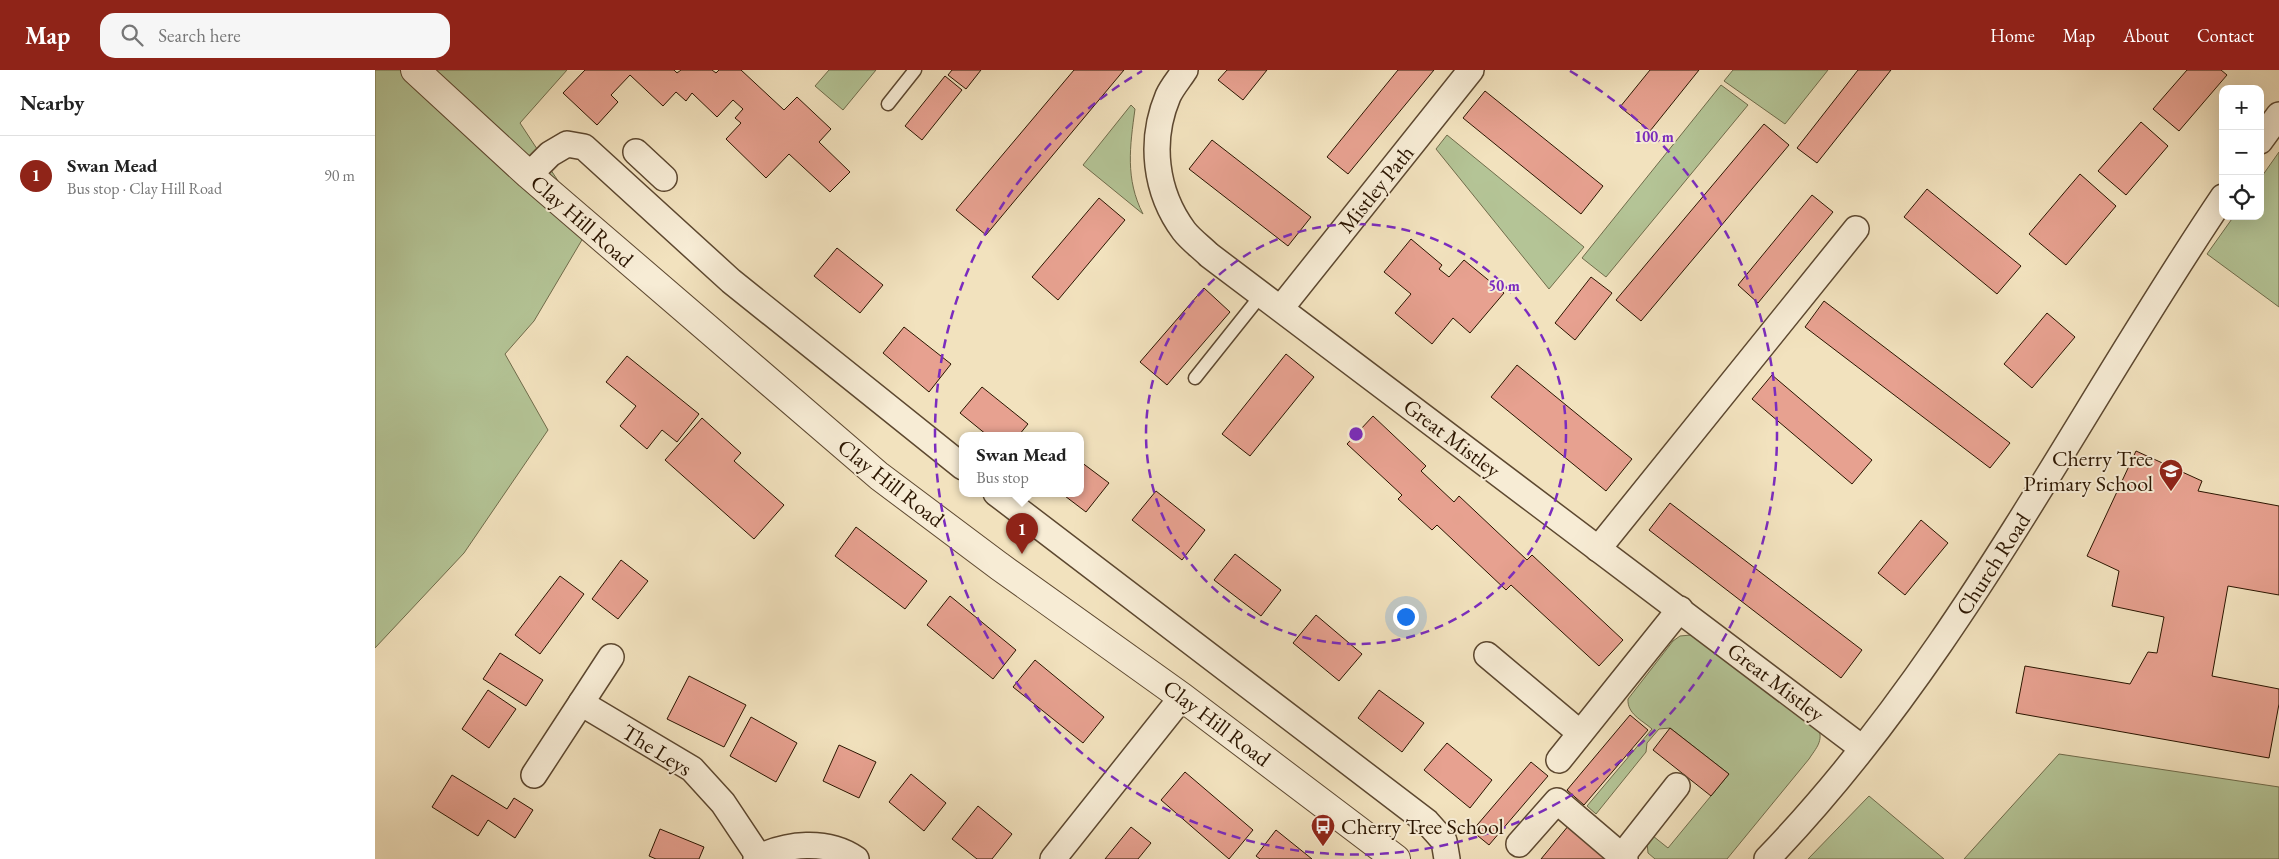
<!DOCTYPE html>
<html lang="en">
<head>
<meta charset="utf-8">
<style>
	:root { --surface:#fff; --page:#f6f6f6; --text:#222; --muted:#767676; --line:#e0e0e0; --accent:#8f2418 }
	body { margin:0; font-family:"EB Garamond",serif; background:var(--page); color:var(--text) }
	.controls { position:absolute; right:15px; top:15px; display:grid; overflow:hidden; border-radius:10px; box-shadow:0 5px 20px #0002 }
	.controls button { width:45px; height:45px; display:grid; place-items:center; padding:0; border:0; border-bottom:1px solid var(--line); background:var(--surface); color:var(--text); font:25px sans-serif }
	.you { position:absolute; left:1030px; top:546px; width:18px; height:18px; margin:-12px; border:4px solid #fff; border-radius:50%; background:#1a73e8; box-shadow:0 0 0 8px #1a73e833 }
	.badge { display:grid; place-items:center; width:32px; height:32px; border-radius:50%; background:var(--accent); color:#fff; font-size:16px; font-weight:700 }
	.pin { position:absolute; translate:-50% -41px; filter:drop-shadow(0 1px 2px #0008) }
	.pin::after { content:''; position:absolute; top:26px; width:18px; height:15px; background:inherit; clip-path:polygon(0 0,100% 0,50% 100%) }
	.popup { position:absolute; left:584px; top:362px; width:125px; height:65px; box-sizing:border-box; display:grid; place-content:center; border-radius:10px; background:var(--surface); filter:drop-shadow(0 1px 4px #0005); font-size:16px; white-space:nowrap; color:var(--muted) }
	.popup b { font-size:19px; color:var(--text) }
	.popup::after { content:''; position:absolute; left:50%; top:100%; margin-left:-10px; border:10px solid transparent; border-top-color:var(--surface) }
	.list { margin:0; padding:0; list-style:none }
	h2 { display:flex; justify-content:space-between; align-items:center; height:65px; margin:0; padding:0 20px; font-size:21px }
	h2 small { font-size:16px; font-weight:400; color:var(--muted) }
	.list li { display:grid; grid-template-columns:32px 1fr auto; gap:15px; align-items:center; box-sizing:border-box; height:80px; padding:0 20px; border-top:1px solid var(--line) }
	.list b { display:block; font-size:19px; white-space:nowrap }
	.list p { margin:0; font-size:16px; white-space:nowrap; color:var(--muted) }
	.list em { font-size:16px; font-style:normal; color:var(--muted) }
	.icon { flex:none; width:28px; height:28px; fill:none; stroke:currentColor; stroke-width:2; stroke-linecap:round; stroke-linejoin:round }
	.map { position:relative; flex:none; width:1904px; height:789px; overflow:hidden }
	header { display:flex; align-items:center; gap:30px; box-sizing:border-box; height:70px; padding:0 25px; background:var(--accent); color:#fff }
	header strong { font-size:24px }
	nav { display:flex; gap:28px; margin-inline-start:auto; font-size:18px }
	.search { width:350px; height:45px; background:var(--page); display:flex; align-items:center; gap:12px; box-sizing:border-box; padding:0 18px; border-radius:15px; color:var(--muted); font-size:19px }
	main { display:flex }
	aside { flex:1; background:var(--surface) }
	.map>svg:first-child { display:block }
	.green { fill:#b4c496; stroke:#706c4b }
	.building { fill:#e7a190; stroke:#2b1500 }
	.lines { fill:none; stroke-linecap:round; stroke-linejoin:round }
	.service-casing { stroke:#5d4830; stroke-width:15 }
	.minor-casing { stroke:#5d4830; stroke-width:28 }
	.tertiary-casing { stroke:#5d4830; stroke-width:30 }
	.service { stroke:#f7ecd5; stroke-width:12 }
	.minor { stroke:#f7ecd5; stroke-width:25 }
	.tertiary { stroke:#f7ecd5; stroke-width:28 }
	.ring { fill:none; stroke:#7b2cbf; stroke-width:2.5; stroke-dasharray:9 6 }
	.labels { text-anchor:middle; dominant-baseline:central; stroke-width:4; stroke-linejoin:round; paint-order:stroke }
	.street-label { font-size:22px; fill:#2b1500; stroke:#f7ecd5 }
	.poi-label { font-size:22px; fill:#2b1500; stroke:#f7ecd5; text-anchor:end }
	.centre { fill:#7b2cbf; stroke:#f7ecd5; stroke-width:2.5 }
	.ring-label { font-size:15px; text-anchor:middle; font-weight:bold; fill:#7b2cbf; stroke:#f7ecd5; stroke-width:4; stroke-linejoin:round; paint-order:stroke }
</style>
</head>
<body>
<header>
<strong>Map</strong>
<div class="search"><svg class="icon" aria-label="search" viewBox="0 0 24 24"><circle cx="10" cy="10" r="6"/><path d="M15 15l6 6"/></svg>Search here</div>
<nav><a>Home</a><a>Map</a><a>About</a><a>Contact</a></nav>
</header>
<main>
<aside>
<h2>Nearby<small></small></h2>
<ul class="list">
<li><span class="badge">1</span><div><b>Swan Mead</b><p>Bus stop · Clay Hill Road</p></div><em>90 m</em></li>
</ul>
</aside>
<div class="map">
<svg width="1904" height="789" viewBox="0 0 1904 789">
	<rect width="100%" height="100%" fill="#f2e2be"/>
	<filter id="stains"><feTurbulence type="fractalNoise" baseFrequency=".004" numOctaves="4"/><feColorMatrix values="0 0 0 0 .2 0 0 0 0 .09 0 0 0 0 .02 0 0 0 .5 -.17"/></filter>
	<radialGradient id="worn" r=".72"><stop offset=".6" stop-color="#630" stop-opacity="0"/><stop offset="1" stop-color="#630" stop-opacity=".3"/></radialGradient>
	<g class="green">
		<path d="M0,0h192l-47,53 69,105 -55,93 -29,33 43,76 -84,123 -89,95z"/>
		<path d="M454,0h47l-33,40 -28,-24z"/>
		<path d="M1358,0h95l-43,54 -61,-43z"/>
		<path d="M1346,15l27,20 -142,172 -24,-19z"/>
		<path d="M756,35l4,4c-5,37 -10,70 8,105l-60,-49z"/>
		<path d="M1072,65l137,112 -35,42 -113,-140z"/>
		<path d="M1904,82v155l-72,-53 27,-38h26v-37z"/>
		<path d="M1316,565l13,4 114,88c6,14 -2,21 -9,32l-82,100h-72l-7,-6 -1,-11 6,-6 15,12 61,-74 -59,-46 -11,1 -12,14 -1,9 -50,62 -9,-8 65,-77c-10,-9 -25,-15 -24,-30l45,-58 7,-5z"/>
		<path d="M1684,684l220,33v72h-315z"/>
		<path d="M1494,726l75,63h-136z"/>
	</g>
	<g class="building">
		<path d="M210,0h89l3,3 4,-3h31l4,3 3,-3h22l43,40 13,-13 34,32 -12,13 31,30 -20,20 -41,-38 -23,24 -40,-39 15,-16 -6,-5 8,-9 -10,-9 -16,17 -25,-24 -6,8 -10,-9 -13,14 -33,-31 -19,20 7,7 -21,23 -34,-32z"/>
		<path d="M577,0h29l-15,19 -18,-14z"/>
		<path d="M699,0h50l-138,165 -30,-25z"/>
		<path d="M852,0h40l-24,30 -25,-20z"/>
		<path d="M1023,0h36l-86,104 -21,-17z"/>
		<path d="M1275,0h49l-49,61 -30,-24z"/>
		<path d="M1483,0h33l-74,93 -20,-15z"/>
		<path d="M1812,0h34l6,5 -48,56 -26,-22z"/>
		<path d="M570,6l17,14 -40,50 -17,-14z"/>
		<path d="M1110,21l118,95 -22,28 -118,-96z"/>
		<path d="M1766,52l27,24 -42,49 -28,-24z"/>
		<path d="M1389,54l25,21 -148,176 -25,-21z"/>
		<path d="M837,70l99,77 -23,29 -99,-77z"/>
		<path d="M1705,104l36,32 -50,59 -37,-31z"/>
		<path d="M1552,119l94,77 -24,28 -93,-77z"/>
		<path d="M1437,125l21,17 -75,91 -20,-18z"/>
		<path d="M724,128l26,22 -67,80 -26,-23z"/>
		<path d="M1036,169l31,26 -3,4 10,8 15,-17 40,33 -34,40 -17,-15 -21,26 -37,-31 16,-19 -27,-22z"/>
		<path d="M462,178l46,37 -23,28 -46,-37z"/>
		<path d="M1216,207l21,16 -37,47 -20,-17z"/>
		<path d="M829,218l26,24 -63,73 -27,-23z"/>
		<path d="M1449,231l186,142 -20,25 -185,-141z"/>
		<path d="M1672,243l28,24 -43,51 -28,-24z"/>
		<path d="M529,257l47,37 -22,28 -46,-39z"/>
		<path d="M911,284l28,23 -64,79 -28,-22z"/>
		<path d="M252,286l72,58 -22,28 -15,-12 -15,19 -27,-23 16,-20 -30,-24z"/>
		<path d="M1142,295l115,94 -26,32 -115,-94z"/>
		<path d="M1397,305l100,85 -20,24 -100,-85z"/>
		<path d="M607,317l46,37 -9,11h-32l-27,-22z"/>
		<path d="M998,346l53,50 -5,5 33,31 5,-6 68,64 5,-5 91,85 -24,26 -88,-81 -5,5 -69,-65 -5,5 -34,-31 4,-4 -55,-51z"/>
		<path d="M327,348l39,35 -7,8 50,44 -30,34 -89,-79z"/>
		<path d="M1761,381l66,30 -4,10 81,15v89l-51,-9 -16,90 67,13v15l-10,54 -253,-45 9,-47 105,18 18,-32 9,1 7,-36 -52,-11 7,-35 -32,-15z"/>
		<path d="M706,392l28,21 -23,29 -25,-19h20z"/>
		<path d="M781,421l49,39 -23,30 -50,-40z"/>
		<path d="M1295,433l192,147 -21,28 -192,-148z"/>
		<path d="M1546,450l27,23 -43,52 -27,-22z"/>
		<path d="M481,457l71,54 -22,28 -70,-53z"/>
		<path d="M860,484l46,36 -20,26 -47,-36z"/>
		<path d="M246,490l27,21 -30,38 -26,-20z"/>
		<path d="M185,506l24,18 -44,60 -25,-19z"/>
		<path d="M575,526l66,54 -23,29 -66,-54z"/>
		<path d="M941,545l46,39 -23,27 -46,-38z"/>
		<path d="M125,583l43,27 -17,26 -43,-27z"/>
		<path d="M660,590l69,57 -21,26 -70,-56z"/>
		<path d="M314,606l57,29 -22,42 -57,-28z"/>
		<path d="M113,620l28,19 -27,39 -27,-19z"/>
		<path d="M1004,620l45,33 -22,29 -44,-34z"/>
		<path d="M1255,645l18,15 -64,75 -17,-15z"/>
		<path d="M376,647l46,26 -21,39 -46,-26z"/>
		<path d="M1295,658l59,46 -18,22 -58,-46z"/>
		<path d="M1072,673l45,37 -22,28 -46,-38z"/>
		<path d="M464,675l37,17 -17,36 -36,-17z"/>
		<path d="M1156,692l17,14 -59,69 -17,-14z"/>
		<path d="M810,702l68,58 -24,29 -68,-59z"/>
		<path d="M536,704l35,29 -22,28 -35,-29z"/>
		<path d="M77,705l55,34 7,-11 19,12 -18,28 -27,-18 -10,16 -46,-29z"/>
		<path d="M603,736l34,28 -20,25h-15l-25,-20z"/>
		<path d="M1194,755l38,34h-66z"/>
		<path d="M756,757l20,16 -13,16h-33z"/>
		<path d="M285,759l44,18 -5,12h-43l-7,-3z"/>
		<path d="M901,760l36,29h-52l-4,-3z"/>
	</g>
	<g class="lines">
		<defs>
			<g id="service">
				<path d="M513,34l27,-34"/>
				<path d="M820,308l67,-84"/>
			</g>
			<g id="minor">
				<path d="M810,0c-5,8 -13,17 -17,26 -19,45 -13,96 16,135 7,9 17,16 25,24l653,493"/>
				<path d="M1885,71l19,-26"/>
				<path d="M261,82l28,26"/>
				<path d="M154,105l21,-21 17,-10 17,3 147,134 232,186"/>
				<path d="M906,238l190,-238"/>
				<path d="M621,423l431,329 17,19 3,18"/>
				<path d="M1223,479l258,-320"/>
				<path d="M1112,585l93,78"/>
				<path d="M236,587l-30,46 111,66 31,34 36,54"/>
				<path d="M1184,690l121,-151"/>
				<path d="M159,705l47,-72"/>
				<path d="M1144,774l38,-43 68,58"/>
				<path d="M1247,786l55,-70"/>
				<path d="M381,789c30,-16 71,-20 100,0"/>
				<path d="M678,789l129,-162"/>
				<path d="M1392,789c188,-195 306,-440 456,-662"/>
			</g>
			<path id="tertiary" d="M40,0l114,105 350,301 120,90 183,131 214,162"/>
		</defs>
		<use href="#service" class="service-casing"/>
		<use href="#minor" class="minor-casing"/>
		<use href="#tertiary" class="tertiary-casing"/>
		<use href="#service" class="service"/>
		<use href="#minor" class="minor"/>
		<use href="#tertiary" class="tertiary"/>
	</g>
	<g class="ring">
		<circle cx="981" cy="364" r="210"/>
		<path d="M1195 1A421 421 0 1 1 767 1"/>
	</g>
	<defs>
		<symbol id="school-pin" viewBox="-11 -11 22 30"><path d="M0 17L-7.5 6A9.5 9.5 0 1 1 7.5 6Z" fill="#8f2418" stroke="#f7ecd5"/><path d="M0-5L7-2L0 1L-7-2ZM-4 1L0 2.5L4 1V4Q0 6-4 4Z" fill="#fff"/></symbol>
		<symbol id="bus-pin" viewBox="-11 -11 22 30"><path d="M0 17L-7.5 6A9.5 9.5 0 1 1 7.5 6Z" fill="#8f2418" stroke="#f7ecd5"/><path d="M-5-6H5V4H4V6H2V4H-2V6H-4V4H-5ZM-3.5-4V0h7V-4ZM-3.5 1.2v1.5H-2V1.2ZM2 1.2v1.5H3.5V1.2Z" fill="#fff"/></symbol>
	</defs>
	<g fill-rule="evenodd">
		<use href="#school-pin" x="1782" y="387" width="28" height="38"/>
		<use href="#bus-pin" x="934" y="742" width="28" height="38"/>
	</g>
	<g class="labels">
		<g class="street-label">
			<text transform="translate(1001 119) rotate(-51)">Mistley Path</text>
			<text transform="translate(207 151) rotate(41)">Clay Hill Road</text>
			<text transform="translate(1077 368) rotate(37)">Great Mistley</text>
			<text transform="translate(516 413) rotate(38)">Clay Hill Road</text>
			<text transform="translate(1618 494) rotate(-57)">Church Road</text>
			<text transform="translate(1401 612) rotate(37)">Great Mistley</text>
			<text transform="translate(842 653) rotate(37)">Clay Hill Road</text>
			<text transform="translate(282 680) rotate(32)">The Leys</text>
		</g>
		<g class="poi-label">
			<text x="1778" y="388">Cherry Tree<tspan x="1778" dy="25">Primary School</tspan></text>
			<text x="966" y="756" text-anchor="start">Cherry Tree School</text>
		</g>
	</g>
	<circle cx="981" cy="364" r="8" class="centre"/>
	<g class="ring-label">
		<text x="1279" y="72">100 m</text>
		<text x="1129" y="221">50 m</text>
	</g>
	<rect width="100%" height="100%" filter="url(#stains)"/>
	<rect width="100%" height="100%" fill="url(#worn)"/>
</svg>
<div class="controls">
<button>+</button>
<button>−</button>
<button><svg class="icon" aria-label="locate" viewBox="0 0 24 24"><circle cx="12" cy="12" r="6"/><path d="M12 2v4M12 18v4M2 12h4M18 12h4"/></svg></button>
</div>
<div class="you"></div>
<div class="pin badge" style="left:647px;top:484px">1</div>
<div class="popup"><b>Swan Mead</b>Bus stop</div>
</div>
</main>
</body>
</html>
